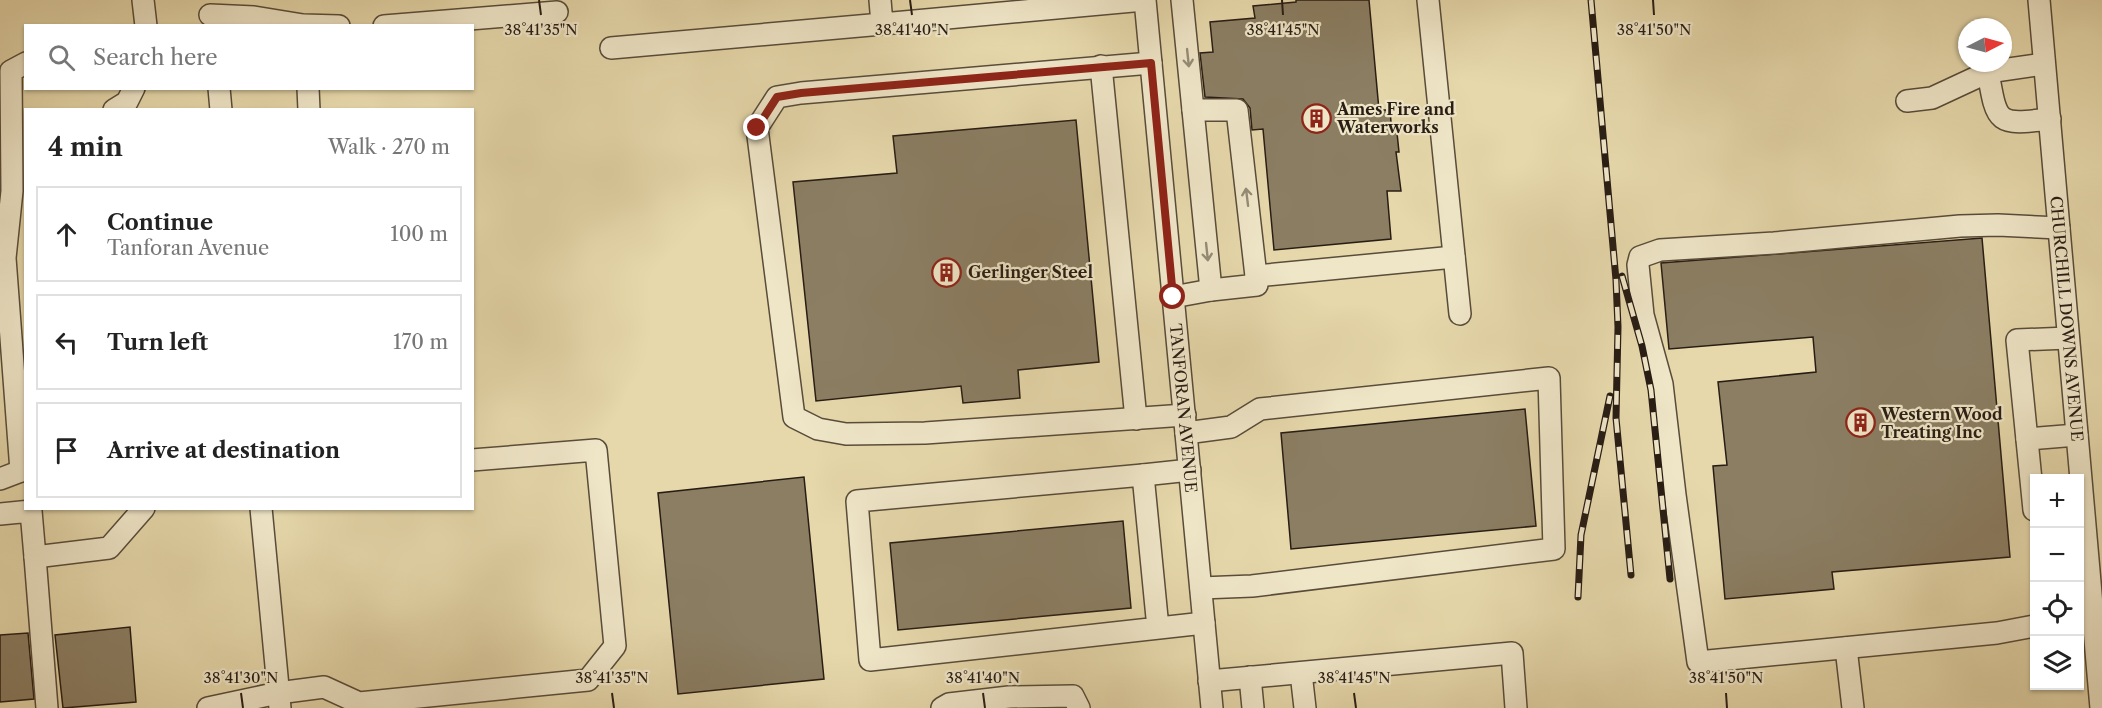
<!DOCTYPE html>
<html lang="en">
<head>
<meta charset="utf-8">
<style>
	:root { --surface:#fff; --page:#f2f2f2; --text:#222; --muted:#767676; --line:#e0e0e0 }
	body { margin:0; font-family:"Libre Caslon Text",serif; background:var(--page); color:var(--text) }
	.controls { position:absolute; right:18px; bottom:18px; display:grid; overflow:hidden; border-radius:0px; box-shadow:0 2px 4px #0004 }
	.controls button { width:54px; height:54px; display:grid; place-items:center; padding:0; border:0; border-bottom:2px solid var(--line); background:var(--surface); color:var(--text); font:30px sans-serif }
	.compass { position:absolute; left:1958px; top:18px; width:54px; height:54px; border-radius:50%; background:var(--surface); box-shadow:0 2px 4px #0004; rotate:84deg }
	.stop { position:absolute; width:18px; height:18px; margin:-14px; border:4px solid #8f2418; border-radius:50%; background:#fff }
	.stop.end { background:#8f2418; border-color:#fff; box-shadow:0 2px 6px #0008 }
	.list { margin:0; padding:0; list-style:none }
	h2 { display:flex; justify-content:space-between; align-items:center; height:78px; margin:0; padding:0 24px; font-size:26px }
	h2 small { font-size:20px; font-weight:400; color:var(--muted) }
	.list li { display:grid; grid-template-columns:39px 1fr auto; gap:18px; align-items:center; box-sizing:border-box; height:96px; margin:0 12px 12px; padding:0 12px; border:2px solid var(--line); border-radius:0px }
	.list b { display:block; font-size:22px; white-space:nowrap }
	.list p { margin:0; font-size:20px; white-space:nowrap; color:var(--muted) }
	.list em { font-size:20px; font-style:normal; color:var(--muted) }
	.icon { flex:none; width:33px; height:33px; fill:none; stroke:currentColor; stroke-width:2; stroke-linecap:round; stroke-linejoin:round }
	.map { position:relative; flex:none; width:2102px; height:708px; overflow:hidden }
	.search { position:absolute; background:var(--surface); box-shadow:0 2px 4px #0004; left:24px; top:24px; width:450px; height:66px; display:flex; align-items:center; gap:15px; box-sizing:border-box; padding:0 21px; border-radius:0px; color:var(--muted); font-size:22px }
	.panel { position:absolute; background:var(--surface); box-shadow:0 2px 4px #0004; left:24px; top:108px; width:450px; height:402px; border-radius:0px }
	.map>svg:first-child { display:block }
	.building { fill:#8b7e63; stroke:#281d14; stroke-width:1.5 }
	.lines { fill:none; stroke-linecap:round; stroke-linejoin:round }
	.minor-casing { stroke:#584c3a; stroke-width:24 }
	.minor { stroke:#efe6c8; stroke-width:21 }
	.rail-casing { stroke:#281d14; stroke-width:7 }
	.rail { stroke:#efe6c8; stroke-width:4.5; stroke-dasharray:14; stroke-linecap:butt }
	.oneway { stroke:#958c77 }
	.route { stroke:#8f2418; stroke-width:8 }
	.ticks { fill:none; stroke:#281d14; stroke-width:2 }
	.labels { text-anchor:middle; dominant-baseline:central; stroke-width:4.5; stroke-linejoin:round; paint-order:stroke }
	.poi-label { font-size:16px; font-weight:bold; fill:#281d14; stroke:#efe6c8; text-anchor:start }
	.street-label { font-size:16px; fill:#281d14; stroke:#efe6c8 }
	.ticks-label { font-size:15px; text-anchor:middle; fill:#281d14; stroke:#efe6c8; stroke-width:4.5; stroke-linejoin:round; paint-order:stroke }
</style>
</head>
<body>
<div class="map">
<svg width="2102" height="708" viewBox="0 0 2102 708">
	<rect width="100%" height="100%" fill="#e6d8ab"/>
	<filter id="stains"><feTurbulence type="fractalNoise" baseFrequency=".00333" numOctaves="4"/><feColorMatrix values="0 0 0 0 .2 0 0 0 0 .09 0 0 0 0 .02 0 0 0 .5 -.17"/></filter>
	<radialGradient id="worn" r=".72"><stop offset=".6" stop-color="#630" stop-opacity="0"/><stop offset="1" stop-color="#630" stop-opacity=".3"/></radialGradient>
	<g class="building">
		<path d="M1296,0h73l10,110h11l2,24 5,-1 2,19h-3l5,39h-14l4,48 -117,11 -11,-121 -11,1 -2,-22 -7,-9 -38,-2 -5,-44 13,-1 -3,-30 45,-4 -2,-12 43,-4z"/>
		<path d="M1076,120l23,242 -81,8 2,28 -57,5 -2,-17 -145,15 -23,-219 104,-9 -4,-37z"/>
		<path d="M1982,238l28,319 -178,15 2,17 -109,10 -12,-133 14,-1 -9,-83 98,-10 -3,-35 -144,12 -8,-86z"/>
		<path d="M1525,409l11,117 -245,23 -10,-116z"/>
		<path d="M804,477l20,202 -146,15 -20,-201z"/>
		<path d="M1123,521l8,87 -233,22 -8,-87z"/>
		<path d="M130,627l6,75 -73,6 -8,-73z"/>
		<path d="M28,633l6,66 -34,3v-67z"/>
	</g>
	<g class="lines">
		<defs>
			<g id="minor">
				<path d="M143,0l3,26"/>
				<path d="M880,0l2,24 262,-24"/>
				<path id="s1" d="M1145,0l67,708"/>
				<path d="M1182,0l29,290"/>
				<path d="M1428,0l32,314"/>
				<path id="s2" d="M2039,0l62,708"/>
				<path d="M210,15l44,2 49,8 36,1"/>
				<path d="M384,26l173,-14"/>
				<path d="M611,48l271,-24"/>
				<path d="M26,63l-15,8 1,120 -7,67 16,213 5,-1"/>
				<path d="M1151,63l-350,30 -24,4 -20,31 37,289 24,12 28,5 79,-1 260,-18"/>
				<path d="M1101,66l35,353"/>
				<path d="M1988,72c9,53 9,53 62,47"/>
				<path d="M219,88l2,22"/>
				<path d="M308,88l1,22"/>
				<path d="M1907,101l25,-3 56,-26 56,-8"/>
				<path d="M114,110l13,-8 7,-14"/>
				<path d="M1256,276l198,-19"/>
				<path d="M1173,297l38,-7 46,-5 -20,-175h-44"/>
				<path d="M1186,433l45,-6 29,-18 289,-31 5,171 -302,37 -51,2"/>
				<path d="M2027,439l50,-4"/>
				<path d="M1143,475l47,-5"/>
				<path d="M0,479l21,-8"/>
				<path d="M261,508l19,200"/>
				<path d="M2034,510l-17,-170 51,-2"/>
				<path d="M0,514l31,-3 4,46 74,-9 35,-40"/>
				<path d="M35,557l12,151"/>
				<path d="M2034,626l-37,7 -299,29 -23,-167 -13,-111 -19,-69 -5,-50 2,-8 20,-7 114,-7 186,-17 38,-1 61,3"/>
				<path d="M1158,628l-15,-153 -286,26 13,159 334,-37"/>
				<path d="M1846,648l7,60"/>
				<path d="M1301,673l4,35"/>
				<path d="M1250,677l3,31"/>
				<path d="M1209,681l303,-28 4,55"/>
				<path d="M208,708l70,-15 46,-6 35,16 229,-23 27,-34 -19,-196 -124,10"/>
				<path d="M942,708l7,-4 60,-7 64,-1 6,12"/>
			</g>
		</defs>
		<use href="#minor" class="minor-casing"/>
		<use href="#minor" class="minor"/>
		<defs>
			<g id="rail">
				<path d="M1591,0l25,280 2,47 -2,91 15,157"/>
				<path d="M1622,276l20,70 9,44 19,189"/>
				<path d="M1578,597l3,-62 29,-139"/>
			</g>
		</defs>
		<use href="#rail" class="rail-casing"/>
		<use href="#rail" class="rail"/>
	</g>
	<defs><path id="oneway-shaft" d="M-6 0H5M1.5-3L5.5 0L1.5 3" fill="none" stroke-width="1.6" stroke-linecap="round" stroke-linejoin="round" transform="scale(1.5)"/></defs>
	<g class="oneway">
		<use href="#oneway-shaft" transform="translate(1188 58) rotate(84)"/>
		<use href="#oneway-shaft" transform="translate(1247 197) rotate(-97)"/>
		<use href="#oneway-shaft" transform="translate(1207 252) rotate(84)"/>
	</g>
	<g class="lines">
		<path class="route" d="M757,128l20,-31 24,-4 350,-30 22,234"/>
	</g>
	<path class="ticks" d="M539,0l2,15M910,0l2,15M1282,0l1,15M1653,0l1,15M241,693l2,15M612,693l2,15M983,693l2,15M1354,693l2,15M1726,693l1,15"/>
	<defs>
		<symbol id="building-ring" viewBox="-11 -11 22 22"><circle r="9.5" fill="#efe6c8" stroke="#8f2418" stroke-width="1.5"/><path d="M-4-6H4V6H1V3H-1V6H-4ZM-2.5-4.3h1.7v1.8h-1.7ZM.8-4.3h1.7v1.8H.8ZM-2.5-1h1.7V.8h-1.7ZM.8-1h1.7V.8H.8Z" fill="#8f2418"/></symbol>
	</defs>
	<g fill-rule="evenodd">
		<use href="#building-ring" x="1300" y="102" width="33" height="33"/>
		<use href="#building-ring" x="930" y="256" width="33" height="33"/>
		<use href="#building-ring" x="1844" y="406" width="33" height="33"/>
	</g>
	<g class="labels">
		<g class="poi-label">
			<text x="1337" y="109">Ames Fire and<tspan x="1337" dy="18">Waterworks</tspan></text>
			<text x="968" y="272">Gerlinger Steel</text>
			<text x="1881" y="414">Western Wood<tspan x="1881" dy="18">Treating Inc</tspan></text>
		</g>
		<g class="street-label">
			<text stroke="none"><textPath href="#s2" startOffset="320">CHURCHILL DOWNS AVENUE</textPath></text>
			<text stroke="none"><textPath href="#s1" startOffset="410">TANFORAN AVENUE</textPath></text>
		</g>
	</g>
	<g class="ticks-label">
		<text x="541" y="35">38°41'35"N</text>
		<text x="912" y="35">38°41'40"N</text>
		<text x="1283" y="35">38°41'45"N</text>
		<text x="1654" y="35">38°41'50"N</text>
		<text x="241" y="683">38°41'30"N</text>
		<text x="612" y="683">38°41'35"N</text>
		<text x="983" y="683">38°41'40"N</text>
		<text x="1354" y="683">38°41'45"N</text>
		<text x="1726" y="683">38°41'50"N</text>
	</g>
	<rect width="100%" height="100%" filter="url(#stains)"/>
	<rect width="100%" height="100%" fill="url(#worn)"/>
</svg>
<div class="controls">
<button>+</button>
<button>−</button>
<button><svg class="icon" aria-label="locate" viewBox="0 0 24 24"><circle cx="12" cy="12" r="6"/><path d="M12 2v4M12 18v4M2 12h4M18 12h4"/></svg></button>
<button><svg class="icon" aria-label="layers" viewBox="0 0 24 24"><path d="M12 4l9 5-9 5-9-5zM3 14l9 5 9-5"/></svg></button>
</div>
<svg class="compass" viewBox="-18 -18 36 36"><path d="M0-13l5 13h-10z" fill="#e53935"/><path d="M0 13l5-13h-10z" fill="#767676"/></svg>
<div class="stop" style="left:1173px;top:297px"></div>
<div class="stop end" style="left:757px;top:128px"></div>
<div class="search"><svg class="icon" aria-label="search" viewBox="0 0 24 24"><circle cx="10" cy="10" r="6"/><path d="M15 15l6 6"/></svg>Search here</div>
<section class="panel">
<h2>4 min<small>Walk · 270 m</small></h2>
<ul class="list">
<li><svg class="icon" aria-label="ahead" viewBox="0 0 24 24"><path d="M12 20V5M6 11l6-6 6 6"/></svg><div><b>Continue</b><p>Tanforan Avenue</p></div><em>100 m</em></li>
<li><svg class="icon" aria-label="left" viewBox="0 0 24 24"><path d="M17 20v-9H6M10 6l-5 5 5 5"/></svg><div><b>Turn left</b></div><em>170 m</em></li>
<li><svg class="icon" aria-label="arrive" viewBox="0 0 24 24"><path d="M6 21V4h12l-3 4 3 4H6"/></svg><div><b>Arrive at destination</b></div></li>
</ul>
</section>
</div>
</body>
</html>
